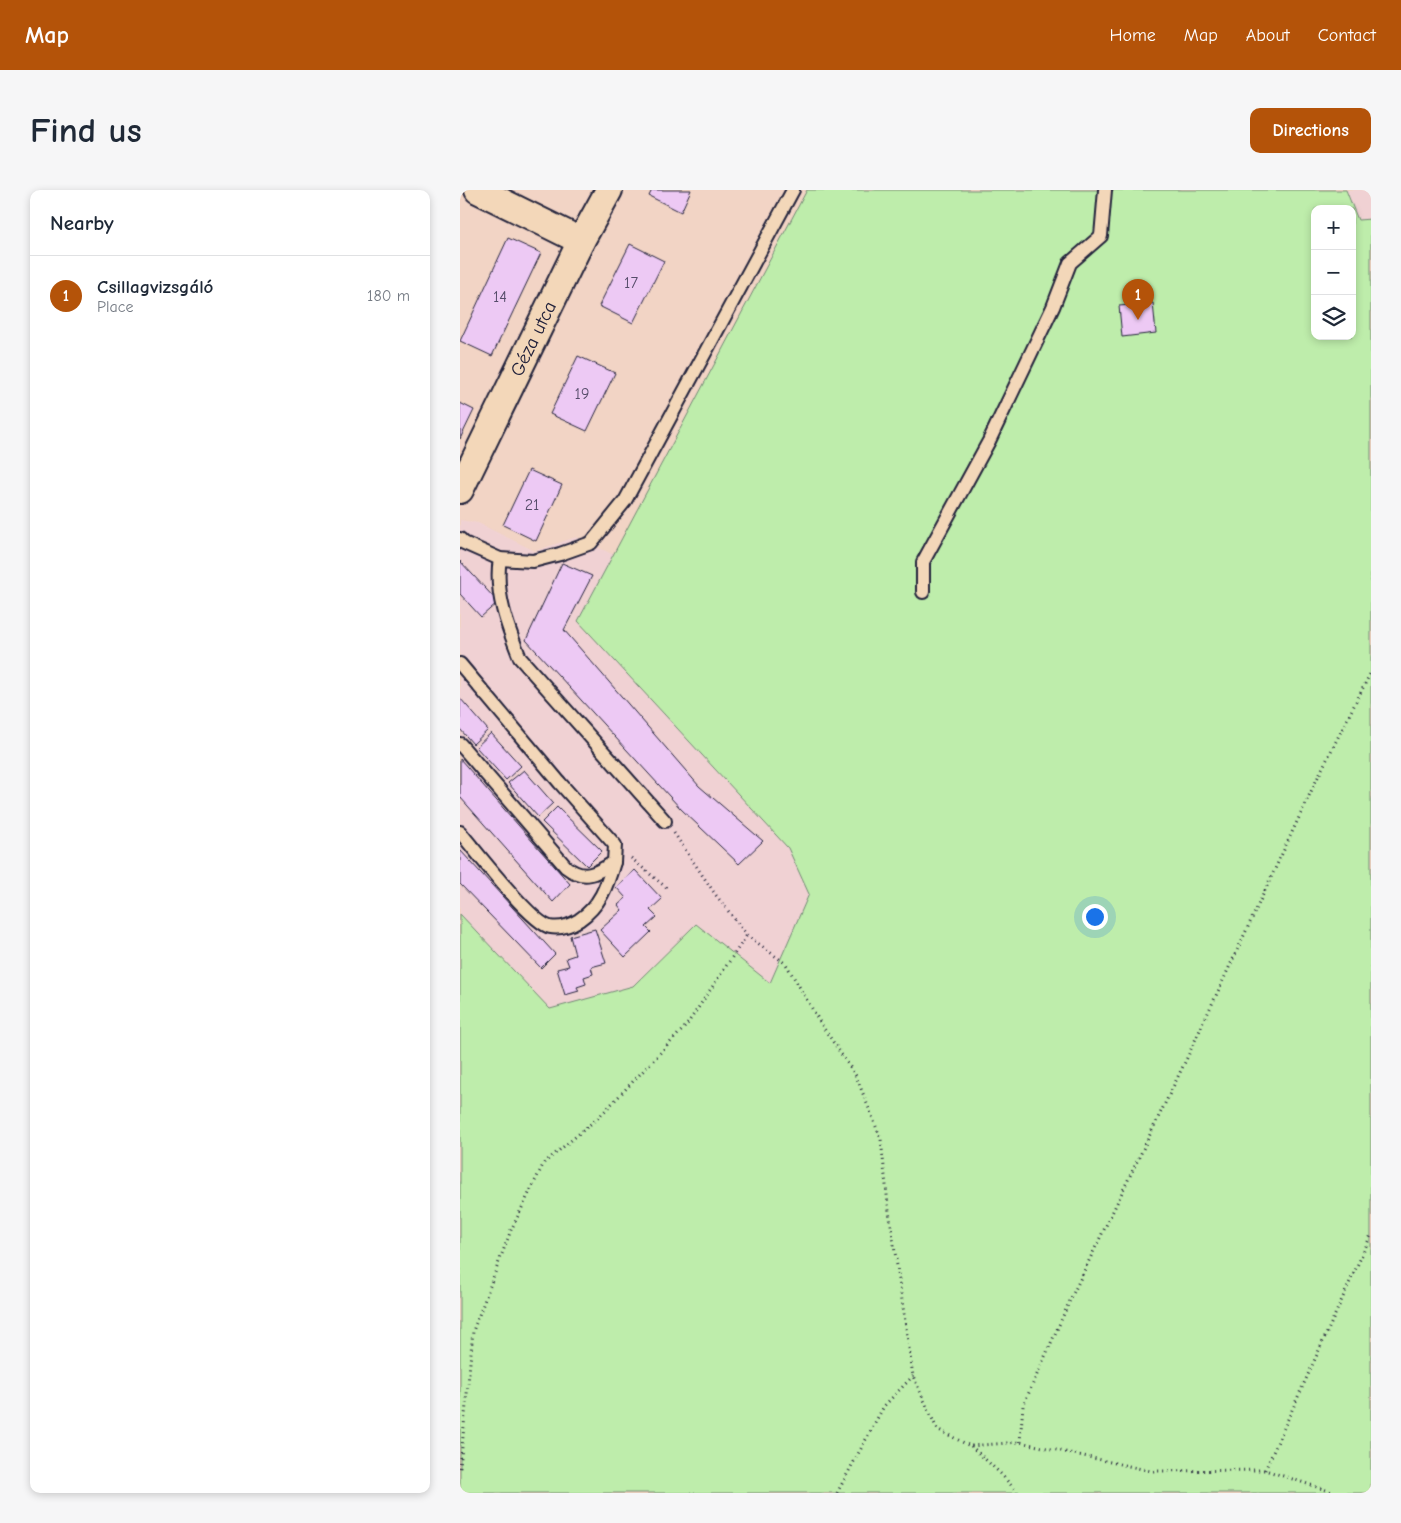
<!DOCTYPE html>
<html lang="en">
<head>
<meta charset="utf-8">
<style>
	:root { --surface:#fff; --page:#f6f6f7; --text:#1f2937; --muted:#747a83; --line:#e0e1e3; --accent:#b45309 }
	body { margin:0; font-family:"Comic Neue",sans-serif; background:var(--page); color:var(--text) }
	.controls { position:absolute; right:15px; top:15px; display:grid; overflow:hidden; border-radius:10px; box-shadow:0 2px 8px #0003 }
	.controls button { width:45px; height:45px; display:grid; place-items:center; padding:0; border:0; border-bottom:1px solid var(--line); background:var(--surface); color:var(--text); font:25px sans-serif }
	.you { position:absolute; left:634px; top:726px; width:18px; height:18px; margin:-12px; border:4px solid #fff; border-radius:50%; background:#1a73e8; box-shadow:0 0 0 8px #1a73e833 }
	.badge { display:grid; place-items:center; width:32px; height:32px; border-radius:50%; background:var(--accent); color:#fff; font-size:16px; font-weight:700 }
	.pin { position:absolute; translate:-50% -41px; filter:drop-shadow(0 1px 2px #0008) }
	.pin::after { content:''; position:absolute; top:26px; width:18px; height:15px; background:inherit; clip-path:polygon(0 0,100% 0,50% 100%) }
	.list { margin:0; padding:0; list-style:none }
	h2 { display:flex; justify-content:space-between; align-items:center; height:65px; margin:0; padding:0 20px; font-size:21px }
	h2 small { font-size:16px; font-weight:400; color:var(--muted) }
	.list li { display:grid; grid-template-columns:32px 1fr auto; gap:15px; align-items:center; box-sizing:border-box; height:80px; padding:0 20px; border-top:1px solid var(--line) }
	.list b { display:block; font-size:19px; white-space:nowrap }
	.list p { margin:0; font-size:16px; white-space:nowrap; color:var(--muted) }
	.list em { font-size:16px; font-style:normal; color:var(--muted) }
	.icon { flex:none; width:28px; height:28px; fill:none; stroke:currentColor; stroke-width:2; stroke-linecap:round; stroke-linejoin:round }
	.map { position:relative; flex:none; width:911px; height:1303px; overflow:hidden; border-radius:10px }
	header { display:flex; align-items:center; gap:30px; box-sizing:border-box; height:70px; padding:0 25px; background:var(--accent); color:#fff }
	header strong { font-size:24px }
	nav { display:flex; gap:28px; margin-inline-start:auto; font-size:18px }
	.intro { display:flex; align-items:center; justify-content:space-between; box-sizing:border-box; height:120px; padding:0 30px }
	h1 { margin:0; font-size:35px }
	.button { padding:12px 22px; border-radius:10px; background:var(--accent); color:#fff; font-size:18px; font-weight:700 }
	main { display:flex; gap:30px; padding:0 30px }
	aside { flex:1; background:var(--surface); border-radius:10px; box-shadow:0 2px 8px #0003 }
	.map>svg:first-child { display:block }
	.built { fill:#f0d1d3 }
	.green { fill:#beedab; stroke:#708873; fill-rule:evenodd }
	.building { fill:#edc9f4; stroke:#22223b }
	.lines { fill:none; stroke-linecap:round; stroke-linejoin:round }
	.service-casing { stroke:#22223b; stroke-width:16 }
	.minor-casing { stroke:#22223b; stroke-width:30 }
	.path { stroke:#22223b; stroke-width:3; stroke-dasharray:1 4; stroke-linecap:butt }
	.service { stroke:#f3d7b9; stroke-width:12 }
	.minor { stroke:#f3d7b9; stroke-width:26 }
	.labels { text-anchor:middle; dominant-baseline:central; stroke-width:4; stroke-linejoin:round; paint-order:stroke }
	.number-label { font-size:16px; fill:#554c69 }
	.street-label { font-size:19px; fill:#22223b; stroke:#f3d7b9 }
</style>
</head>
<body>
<header>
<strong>Map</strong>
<nav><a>Home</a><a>Map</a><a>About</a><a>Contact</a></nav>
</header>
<div class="intro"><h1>Find us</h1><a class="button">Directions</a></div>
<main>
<aside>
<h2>Nearby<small></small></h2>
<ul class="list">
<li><span class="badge">1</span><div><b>Csillagvizsgáló</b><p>Place</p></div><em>180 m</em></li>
</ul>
</aside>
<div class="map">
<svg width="911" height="1303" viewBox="0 0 911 1303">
	<rect width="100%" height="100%" fill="#f2d4c5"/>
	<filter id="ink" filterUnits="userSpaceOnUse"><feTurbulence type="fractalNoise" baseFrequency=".02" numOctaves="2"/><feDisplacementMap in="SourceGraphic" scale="10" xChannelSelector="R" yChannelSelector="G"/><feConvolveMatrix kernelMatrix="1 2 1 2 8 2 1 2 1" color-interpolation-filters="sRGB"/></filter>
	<g filter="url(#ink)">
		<g class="built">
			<path d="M886,0h25v29l-13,1z"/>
			<path d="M0,330l18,3 57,28 41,-14 38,18 -36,66 210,227 21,46 -39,90 -74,-60 -63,62 -83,23 -90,-95z"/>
		</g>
		<path class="green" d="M347,0h539l12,30 13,-1v1274h-911v-579l90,95 83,-23 63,-62 74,59 39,-89 -21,-46 -210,-227zM855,19h37v127h-37z"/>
		<g class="building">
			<path d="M192,0h39l-10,22 -32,-16z"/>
			<path d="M48,48l33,15 -49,103 -32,-15z"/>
			<path d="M170,54l34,17 -31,62 -34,-17z"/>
			<path d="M693,113l3,30 -34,4 -3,-31z"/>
			<path d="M118,166l37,17 -28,58 -37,-17z"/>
			<path d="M0,213l14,7 -14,29z"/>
			<path d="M69,280l33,15 -26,56 -33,-16z"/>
			<path d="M0,371l38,41 -17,15 -21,-23z"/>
			<path d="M102,373l30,13 -28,54 135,156 64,55 -24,23 -58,-55 -155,-169z"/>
			<path d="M0,508l28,32 -15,14 -13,-15z"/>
			<path d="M31,543l30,33 -15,14 -30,-33z"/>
			<path d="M0,569l110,125 -17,18 -93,-105z"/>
			<path d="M64,580l29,33 -15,14 -30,-34z"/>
			<path d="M97,617l45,44 -15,15 -45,-44z"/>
			<path d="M0,660l95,104 -14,14 -81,-84z"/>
			<path d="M175,680l27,29 -12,11 7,7 -11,10 5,5 -26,25 -25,-27 22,-20 -4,-5 8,-7 -10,-11z"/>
			<path d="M135,739l11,34 -15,4 2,7 -9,3 2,7 -9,3 2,4 -14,4 -8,-26 12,-3 -3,-8 9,-3 -5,-19z"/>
		</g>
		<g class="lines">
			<defs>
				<g id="service">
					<path d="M0,349l4,4 36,16 33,2 27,-7 31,-11 34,-42 168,-311"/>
					<path d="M40,369c-6,33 8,69 20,99l145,163"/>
					<path d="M463,402v-30l66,-121 64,-134 17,-44 31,-27 4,-46"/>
					<path d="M0,474l100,119 55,62 -1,17c-18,12 -30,19 -48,5l-106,-123"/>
					<path d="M0,642c15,18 71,91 90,95 10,2 21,-2 29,-7 21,-14 28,-34 35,-58"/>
				</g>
				<g id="minor">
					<path d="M18,0l103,51"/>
					<path id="s1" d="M0,300l121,-249 28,-51"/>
				</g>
			</defs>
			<use href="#service" class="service-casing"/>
			<use href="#minor" class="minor-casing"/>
			<g class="path">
				<path d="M214,643l41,61 32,41 39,29 35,60 35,52 25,63 7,65 25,172 24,53 33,17 50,-4 131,29 114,-1 70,23"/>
				<path d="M171,668l38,32"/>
				<path d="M560,1252l3,-36 48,-108 115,-238 129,-277 56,-111"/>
				<path d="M511,1256l31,29 16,18"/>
				<path d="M0,1278l13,-137 38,-101 33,-67 55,-46 87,-91 61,-91"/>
				<path d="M805,1280l106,-235"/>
				<path d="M377,1303l47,-87 29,-30"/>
			</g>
			<use href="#service" class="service"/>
			<use href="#minor" class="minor"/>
		</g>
	</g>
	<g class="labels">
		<g class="number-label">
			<text x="171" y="93">17</text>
			<text x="40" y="107">14</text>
			<text x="122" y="204">19</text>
			<text x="72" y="315">21</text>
		</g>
		<g class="street-label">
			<text stroke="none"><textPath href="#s1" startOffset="168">Géza utca</textPath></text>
		</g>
	</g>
</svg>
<div class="controls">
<button>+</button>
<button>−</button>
<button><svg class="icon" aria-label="layers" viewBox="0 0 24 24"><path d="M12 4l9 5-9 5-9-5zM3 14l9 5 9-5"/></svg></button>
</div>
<div class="you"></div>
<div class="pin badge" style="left:678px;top:130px">1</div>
</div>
</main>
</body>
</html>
